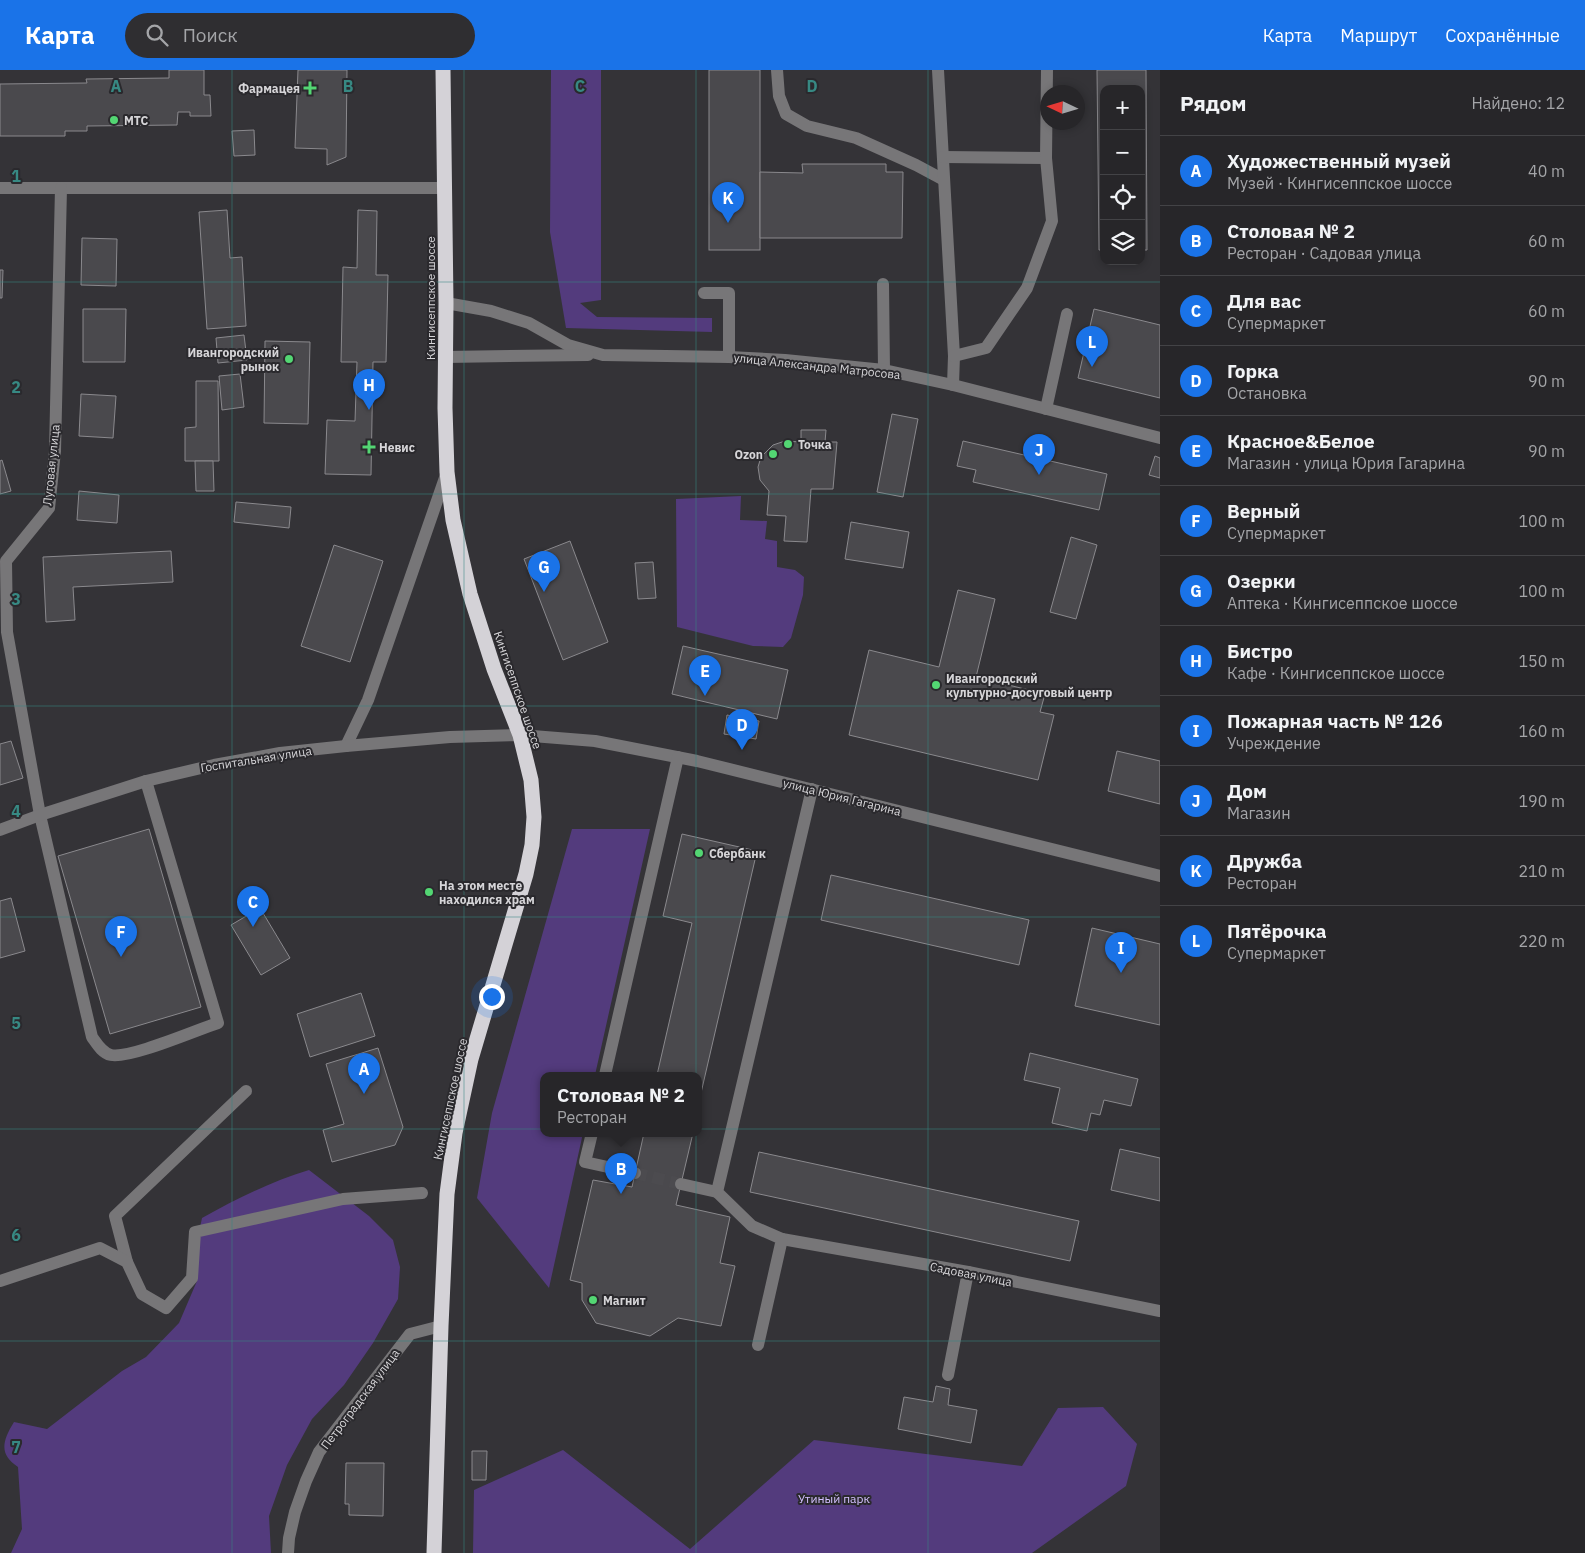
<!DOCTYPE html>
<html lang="ru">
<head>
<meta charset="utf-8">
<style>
	:root { --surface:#272629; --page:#2f2e31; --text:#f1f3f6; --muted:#a4a5a8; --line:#434346; --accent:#1a73e8 }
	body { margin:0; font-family:"IBM Plex Sans",sans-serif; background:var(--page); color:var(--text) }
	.controls { position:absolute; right:15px; top:15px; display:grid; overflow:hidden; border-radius:10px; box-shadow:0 2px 8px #0003 }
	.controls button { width:45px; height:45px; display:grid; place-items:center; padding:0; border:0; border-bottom:1px solid var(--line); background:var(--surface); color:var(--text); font:25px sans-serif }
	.compass { position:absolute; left:1040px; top:15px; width:45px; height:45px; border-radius:50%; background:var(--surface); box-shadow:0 2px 8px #0003; rotate:274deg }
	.you { position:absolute; left:491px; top:926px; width:18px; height:18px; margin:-12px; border:4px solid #fff; border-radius:50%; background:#1a73e8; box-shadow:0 0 0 8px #1a73e833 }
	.badge { display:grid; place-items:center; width:32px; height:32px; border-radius:50%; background:var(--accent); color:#fff; font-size:16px; font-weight:700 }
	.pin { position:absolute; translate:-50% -41px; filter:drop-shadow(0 1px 2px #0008) }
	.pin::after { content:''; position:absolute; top:26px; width:18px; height:15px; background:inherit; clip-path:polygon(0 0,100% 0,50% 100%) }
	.popup { position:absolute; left:540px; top:1002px; width:162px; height:65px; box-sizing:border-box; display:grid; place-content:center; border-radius:10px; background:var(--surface); filter:drop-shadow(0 1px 4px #0005); font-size:16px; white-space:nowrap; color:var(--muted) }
	.popup b { font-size:19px; color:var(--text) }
	.popup::after { content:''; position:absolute; left:50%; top:100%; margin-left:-10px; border:10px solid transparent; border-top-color:var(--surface) }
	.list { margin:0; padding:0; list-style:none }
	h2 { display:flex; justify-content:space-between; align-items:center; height:65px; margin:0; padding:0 20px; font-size:21px }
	h2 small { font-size:16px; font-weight:400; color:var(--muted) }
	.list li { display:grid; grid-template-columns:32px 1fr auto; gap:15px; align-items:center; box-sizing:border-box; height:70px; padding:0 20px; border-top:1px solid var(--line) }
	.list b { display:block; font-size:19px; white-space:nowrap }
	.list p { margin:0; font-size:16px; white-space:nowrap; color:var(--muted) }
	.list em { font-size:16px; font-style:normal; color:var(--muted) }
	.icon { flex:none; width:28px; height:28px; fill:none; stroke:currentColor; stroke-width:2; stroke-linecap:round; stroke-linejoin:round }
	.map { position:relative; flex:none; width:1160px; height:1483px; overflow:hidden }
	header { display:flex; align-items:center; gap:30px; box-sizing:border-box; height:70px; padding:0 25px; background:var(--accent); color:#fff }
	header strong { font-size:24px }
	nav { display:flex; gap:28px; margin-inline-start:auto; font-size:18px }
	.search { width:350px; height:45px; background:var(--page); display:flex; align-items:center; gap:12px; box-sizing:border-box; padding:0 18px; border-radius:28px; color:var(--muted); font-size:19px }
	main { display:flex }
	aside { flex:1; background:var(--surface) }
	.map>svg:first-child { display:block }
	.green { fill:#533b7d }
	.building { fill:#4a494d; stroke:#8a898d }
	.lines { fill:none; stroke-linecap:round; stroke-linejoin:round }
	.minor-tunnel { stroke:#4c4b4f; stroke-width:12; stroke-dasharray:12 6; stroke-linecap:butt }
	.minor { stroke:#777678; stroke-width:12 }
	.highway { stroke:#d4d2d7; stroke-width:15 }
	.grid { fill:none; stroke:#378983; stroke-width:1; stroke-opacity:0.55 }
	.poi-dot { fill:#53d673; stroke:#2a292d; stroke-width:2 }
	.labels { text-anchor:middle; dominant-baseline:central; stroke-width:4; stroke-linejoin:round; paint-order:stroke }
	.poi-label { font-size:12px; font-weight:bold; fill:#d6d5d8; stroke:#2a292d; text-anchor:start }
	.street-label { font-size:12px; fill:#d6d5d8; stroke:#2a292d }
	.park-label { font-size:12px; fill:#d4c1ff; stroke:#2a292d }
	.grid-label { font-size:16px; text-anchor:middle; font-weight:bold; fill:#378983; stroke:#2a292d; stroke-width:4; stroke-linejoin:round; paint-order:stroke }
</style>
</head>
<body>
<header>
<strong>Карта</strong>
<div class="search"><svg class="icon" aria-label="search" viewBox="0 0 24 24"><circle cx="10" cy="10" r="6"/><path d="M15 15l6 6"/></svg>Поиск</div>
<nav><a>Карта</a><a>Маршрут</a><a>Сохранённые</a></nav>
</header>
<main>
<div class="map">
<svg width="1160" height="1483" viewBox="0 0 1160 1483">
	<rect width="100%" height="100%" fill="#343337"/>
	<g class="green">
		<path d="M551,0h50v230l-21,3 17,14 115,1v14l-146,-4 -16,-96z"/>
		<path d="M741,426l-1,24 27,1 -2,18 12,2v26l18,3 9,7 -1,18 -12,43 -8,9 -30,-1 -76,-19 -1,-128z"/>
		<path d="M572,759h78l-55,246h-51v58h39l-34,155 -72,-90 15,-85z"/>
		<path d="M309,1100l60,46 24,24 7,27 -2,32 -25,44 -29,42 -32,34 -25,46 -18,51 2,37h-260l11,-24 -4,-62c-18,-12 -17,-24 -4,-45l33,7 75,-58 24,-14 33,-34 18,-42 1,-44 4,-19c34,-19 70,-37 107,-48z"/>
		<path d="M1103,1337l34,37 -11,42 -94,67h-559l1,-63 89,-40 127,99 124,-109 208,26 36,-58z"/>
	</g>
	<g class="building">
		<path d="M169,0h35v25h6l1,21h-21v-4h-12l-1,13 -90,1v5h-22v5h-65v-52l87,-1 -1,-4 83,-1z"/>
		<path d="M298,0h49l-1,87 -19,8v-16l-32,-1z"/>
		<rect x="709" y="0" width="51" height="180"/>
		<path d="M1097,0h49l1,180h-6v-161h-37v161h-5z"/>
		<path d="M254,60l1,25 -21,1 -2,-25z"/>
		<path d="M802,94h84v8h17l-1,66h-142v-66l43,1z"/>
		<path d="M227,140l3,48 12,-1 4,69 -39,3 -8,-117z"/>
		<path d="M358,140l19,1 -1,64h12l-2,87h-13l-2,113 -46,-1 2,-54 28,1 2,-59h-16l2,-95 14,1z"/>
		<path d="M82,168l35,1 -1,47 -35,-1z"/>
		<path d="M0,200h3l-1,28h-2z"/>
		<path d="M83,239h43l-1,53h-42z"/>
		<path d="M1094,239l66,16v73l-82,-20z"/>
		<path d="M244,265l3,25 -29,3 -2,-25z"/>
		<path d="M265,271l45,1 -2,82 -44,-1z"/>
		<path d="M240,304l4,33 -22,3 -3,-34z"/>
		<path d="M196,311h22l1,80h-34v-33l11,-1z"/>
		<path d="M81,324l35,2 -3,42 -34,-2z"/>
		<path d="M892,344l26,5 -15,78 -26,-5z"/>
		<path d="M801,360h25l-1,12h12l-4,47h-22l-4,53 -23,-1 2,-25 -19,-1 2,-24 -9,-11 -2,-13 3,-10 12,-12 12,-4 16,1z"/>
		<path d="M963,371l144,33 -8,36 -126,-28 3,-12 -19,-4z"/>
		<path d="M1155,386l5,2v20l-11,-3z"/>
		<path d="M2,390l9,31 -11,3v-33z"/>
		<path d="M195,391h18l1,30h-18z"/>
		<path d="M79,421l40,4 -2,28 -40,-3z"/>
		<path d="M236,432l55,5 -2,21 -55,-6z"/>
		<path d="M851,452l58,10 -6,36 -58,-9z"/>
		<path d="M1071,467l26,8 -21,74 -26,-7z"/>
		<path d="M570,471l38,101 -45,18 -39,-101z"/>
		<path d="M334,475l49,16 -33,101 -49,-16z"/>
		<path d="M171,481l2,31 -100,5 2,33 -29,2 -3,-65z"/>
		<path d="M653,492l3,36 -18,1 -3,-36z"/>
		<path d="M958,520l37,9 -19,78 69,17 -5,18 14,3 -16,65 -189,-45 20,-85 70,17z"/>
		<path d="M683,576l105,24 -11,49 -105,-25z"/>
		<path d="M727,645l32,6 -3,18 -32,-5z"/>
		<path d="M11,671l12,37 -23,7v-41z"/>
		<path d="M1117,681l43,10v43l-52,-13z"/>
		<path d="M149,759l52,178 -91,27 -52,-178z"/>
		<path d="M682,764l75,17 -59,255v-31h-41l35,-152 -29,-7z"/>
		<path d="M831,805l198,45 -10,45 -198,-45z"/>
		<path d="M11,828l14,53 -25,7v-57z"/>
		<path d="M260,838l30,50 -29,17 -30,-50z"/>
		<path d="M1092,858l68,16v81l-85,-19z"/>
		<path d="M361,923l14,43 -65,21 -13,-43z"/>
		<path d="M378,978l25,79 -8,18 -63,17 -9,-32 21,-6 -18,-60z"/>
		<path d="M1030,983l108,26 -7,27 -27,-6 -4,15 -9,-2 -4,18 -35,-8 8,-35 -36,-8z"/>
		<path d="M644,1063h49l-17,72 54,12 -10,46 15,3 -14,60 -43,-8 -28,18 -54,-13 -14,-23v-17l-12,-3 23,-100 39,7z"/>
		<path d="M1120,1079l40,9v43l-49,-11z"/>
		<path d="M759,1082l320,69 -9,40 -320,-69z"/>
		<path d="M936,1316l14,3 -2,16 29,5 -6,33 -73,-14 6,-32 29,5z"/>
		<path d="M472,1381h15l-1,29h-14z"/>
		<path d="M346,1393h38l-1,53 -34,-1v-11h-4z"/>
	</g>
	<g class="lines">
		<path class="minor-tunnel" d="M635,1103l46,11"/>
		<g class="minor">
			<path d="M777,0l2,26 7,18 21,12 49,12 60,27 28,15"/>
			<path d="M938,0l16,286 -1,29"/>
			<path d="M943,87l103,1"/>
			<path d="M0,118h445"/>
			<path d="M61,118l-6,263 -6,57 -43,53 1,71 33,183 52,222c5,7 10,16 19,18 19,4 85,-25 107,-32l-72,-242"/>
			<path d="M883,214l1,86"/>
			<path d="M704,223h25v64"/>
			<path d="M446,233l45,8 38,12 39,22 35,10 126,2 56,3 99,10 69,15 207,53"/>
			<path d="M954,286l32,-8 41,-60 25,-67 -6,-63 1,-88"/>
			<path d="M445,287l143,-2"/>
			<path d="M1046,339l21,-95"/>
			<path d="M346,676l22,-46 79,-228"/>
			<path d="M0,760l40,-15 106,-34 68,-16 66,-12 66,-7 104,-9 70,-2 75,6 102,20 463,115"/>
			<path d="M605,1005l73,-318"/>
			<path d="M592,1063l-7,29 50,11"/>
			<path d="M681,1114l36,8"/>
			<path d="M782,1169l186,33 192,39"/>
			<path d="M127,1192l-12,-46 131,-125"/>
			<path d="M0,1211l100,-33 27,14 15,32 24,14 26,-30 3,-46 148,-33 79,-6"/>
			<path d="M758,1275l24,-106 -30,-13 -35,-34 95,-403"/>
			<path d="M948,1305l20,-103"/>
			<path d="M288,1483l1,-15 6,-26 11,-31 13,-29 91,-118 31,-8"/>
		</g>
		<path class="highway" d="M434,1483l7,-227 6,-132 8,-61 16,-74 55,-185 6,-29 2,-28 -3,-37 -11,-45 -26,-66 -24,-75 -17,-74 -6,-48 -2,-64 1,-105 -3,-233"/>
	</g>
	<path class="grid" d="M232,0v1483M464,0v1483M696,0v1483M928,0v1483M0,212h1160M0,424h1160M0,636h1160M0,847h1160M0,1059h1160M0,1271h1160"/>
	<g class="poi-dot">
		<path d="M307.5 10.5h5v5h5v5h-5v5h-5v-5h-5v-5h5z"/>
		<circle cx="114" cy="50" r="5"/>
		<circle cx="289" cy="289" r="5"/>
		<circle cx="788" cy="374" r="5"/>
		<path d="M366.5 369.5h5v5h5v5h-5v5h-5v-5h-5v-5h5z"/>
		<circle cx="773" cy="384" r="5"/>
		<circle cx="936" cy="615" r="5"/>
		<circle cx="699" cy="783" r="5"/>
		<circle cx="429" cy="822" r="5"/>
		<circle cx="593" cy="1230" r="5"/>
	</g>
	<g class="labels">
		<g class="poi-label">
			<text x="300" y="18" text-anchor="end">Фармацея</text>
			<text x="124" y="50">МТС</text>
			<text x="279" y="282" text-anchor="end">Ивангородский<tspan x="279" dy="14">рынок</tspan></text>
			<text x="798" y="374">Точка</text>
			<text x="379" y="377">Невис</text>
			<text x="763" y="384" text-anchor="end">Ozon</text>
			<text x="946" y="608">Ивангородский<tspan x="946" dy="14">культурно-досуговый центр</tspan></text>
			<text x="709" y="783">Сбербанк</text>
			<text x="439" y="815">На этом месте<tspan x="439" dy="14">находился храм</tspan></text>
			<text x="603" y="1230">Магнит</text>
		</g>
		<g class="street-label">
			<text transform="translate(430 228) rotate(-90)">Кингисеппское шоссе</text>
			<text transform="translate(817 296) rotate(6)">улица Александра Матросова</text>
			<text transform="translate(51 395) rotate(-84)">Луговая улица</text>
			<text transform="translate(518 620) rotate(71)">Кингисеппское шоссе</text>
			<text transform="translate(256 689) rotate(-9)">Госпитальная улица</text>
			<text transform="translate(842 727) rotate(14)">улица Юрия Гагарина</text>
			<text transform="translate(450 1029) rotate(-78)">Кингисеппское шоссе</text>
			<text transform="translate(971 1204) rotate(11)">Садовая улица</text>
			<text transform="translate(360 1329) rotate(-53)">Петроградская улица</text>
		</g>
		<g class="park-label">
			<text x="834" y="1428">Утиный парк</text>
		</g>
	</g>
	<g class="grid-label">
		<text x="116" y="22">A</text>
		<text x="348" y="22">B</text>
		<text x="580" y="22">C</text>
		<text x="812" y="22">D</text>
		<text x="16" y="112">1</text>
		<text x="16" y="323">2</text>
		<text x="16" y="535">3</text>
		<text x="16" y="747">4</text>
		<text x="16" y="959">5</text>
		<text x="16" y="1171">6</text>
		<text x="16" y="1383">7</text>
	</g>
</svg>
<div class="controls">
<button>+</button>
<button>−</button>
<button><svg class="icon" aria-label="locate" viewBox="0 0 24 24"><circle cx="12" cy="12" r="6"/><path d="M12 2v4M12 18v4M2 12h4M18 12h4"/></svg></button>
<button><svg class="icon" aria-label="layers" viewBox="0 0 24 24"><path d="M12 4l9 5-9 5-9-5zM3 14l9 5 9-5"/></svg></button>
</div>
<svg class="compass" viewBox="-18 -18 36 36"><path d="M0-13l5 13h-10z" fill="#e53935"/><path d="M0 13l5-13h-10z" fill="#a4a5a8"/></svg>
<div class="you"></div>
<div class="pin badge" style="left:364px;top:1024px">A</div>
<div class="pin badge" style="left:621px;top:1124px">B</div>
<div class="popup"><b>Столовая № 2</b>Ресторан</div>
<div class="pin badge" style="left:253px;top:857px">C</div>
<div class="pin badge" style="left:742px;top:680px">D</div>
<div class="pin badge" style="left:705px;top:626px">E</div>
<div class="pin badge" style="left:121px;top:887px">F</div>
<div class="pin badge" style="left:544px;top:522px">G</div>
<div class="pin badge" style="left:369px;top:340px">H</div>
<div class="pin badge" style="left:1121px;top:903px">I</div>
<div class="pin badge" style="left:1039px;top:405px">J</div>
<div class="pin badge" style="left:728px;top:153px">K</div>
<div class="pin badge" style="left:1092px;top:297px">L</div>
</div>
<aside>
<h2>Рядом<small>Найдено: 12</small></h2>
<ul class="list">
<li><span class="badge">A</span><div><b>Художественный музей</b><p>Музей · Кингисеппское шоссе</p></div><em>40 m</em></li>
<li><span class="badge">B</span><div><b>Столовая № 2</b><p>Ресторан · Садовая улица</p></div><em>60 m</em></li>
<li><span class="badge">C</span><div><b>Для вас</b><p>Супермаркет</p></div><em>60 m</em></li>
<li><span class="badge">D</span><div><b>Горка</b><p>Остановка</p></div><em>90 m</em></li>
<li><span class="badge">E</span><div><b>Красное&amp;Белое</b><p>Магазин · улица Юрия Гагарина</p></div><em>90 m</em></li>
<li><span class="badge">F</span><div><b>Верный</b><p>Супермаркет</p></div><em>100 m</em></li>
<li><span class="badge">G</span><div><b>Озерки</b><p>Аптека · Кингисеппское шоссе</p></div><em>100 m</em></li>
<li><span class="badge">H</span><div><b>Бистро</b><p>Кафе · Кингисеппское шоссе</p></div><em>150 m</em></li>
<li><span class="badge">I</span><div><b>Пожарная часть № 126</b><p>Учреждение</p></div><em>160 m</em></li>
<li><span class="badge">J</span><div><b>Дом</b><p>Магазин</p></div><em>190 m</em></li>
<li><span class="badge">K</span><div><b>Дружба</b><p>Ресторан</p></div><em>210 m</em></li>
<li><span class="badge">L</span><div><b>Пятёрочка</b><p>Супермаркет</p></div><em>220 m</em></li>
</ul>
</aside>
</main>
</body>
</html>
